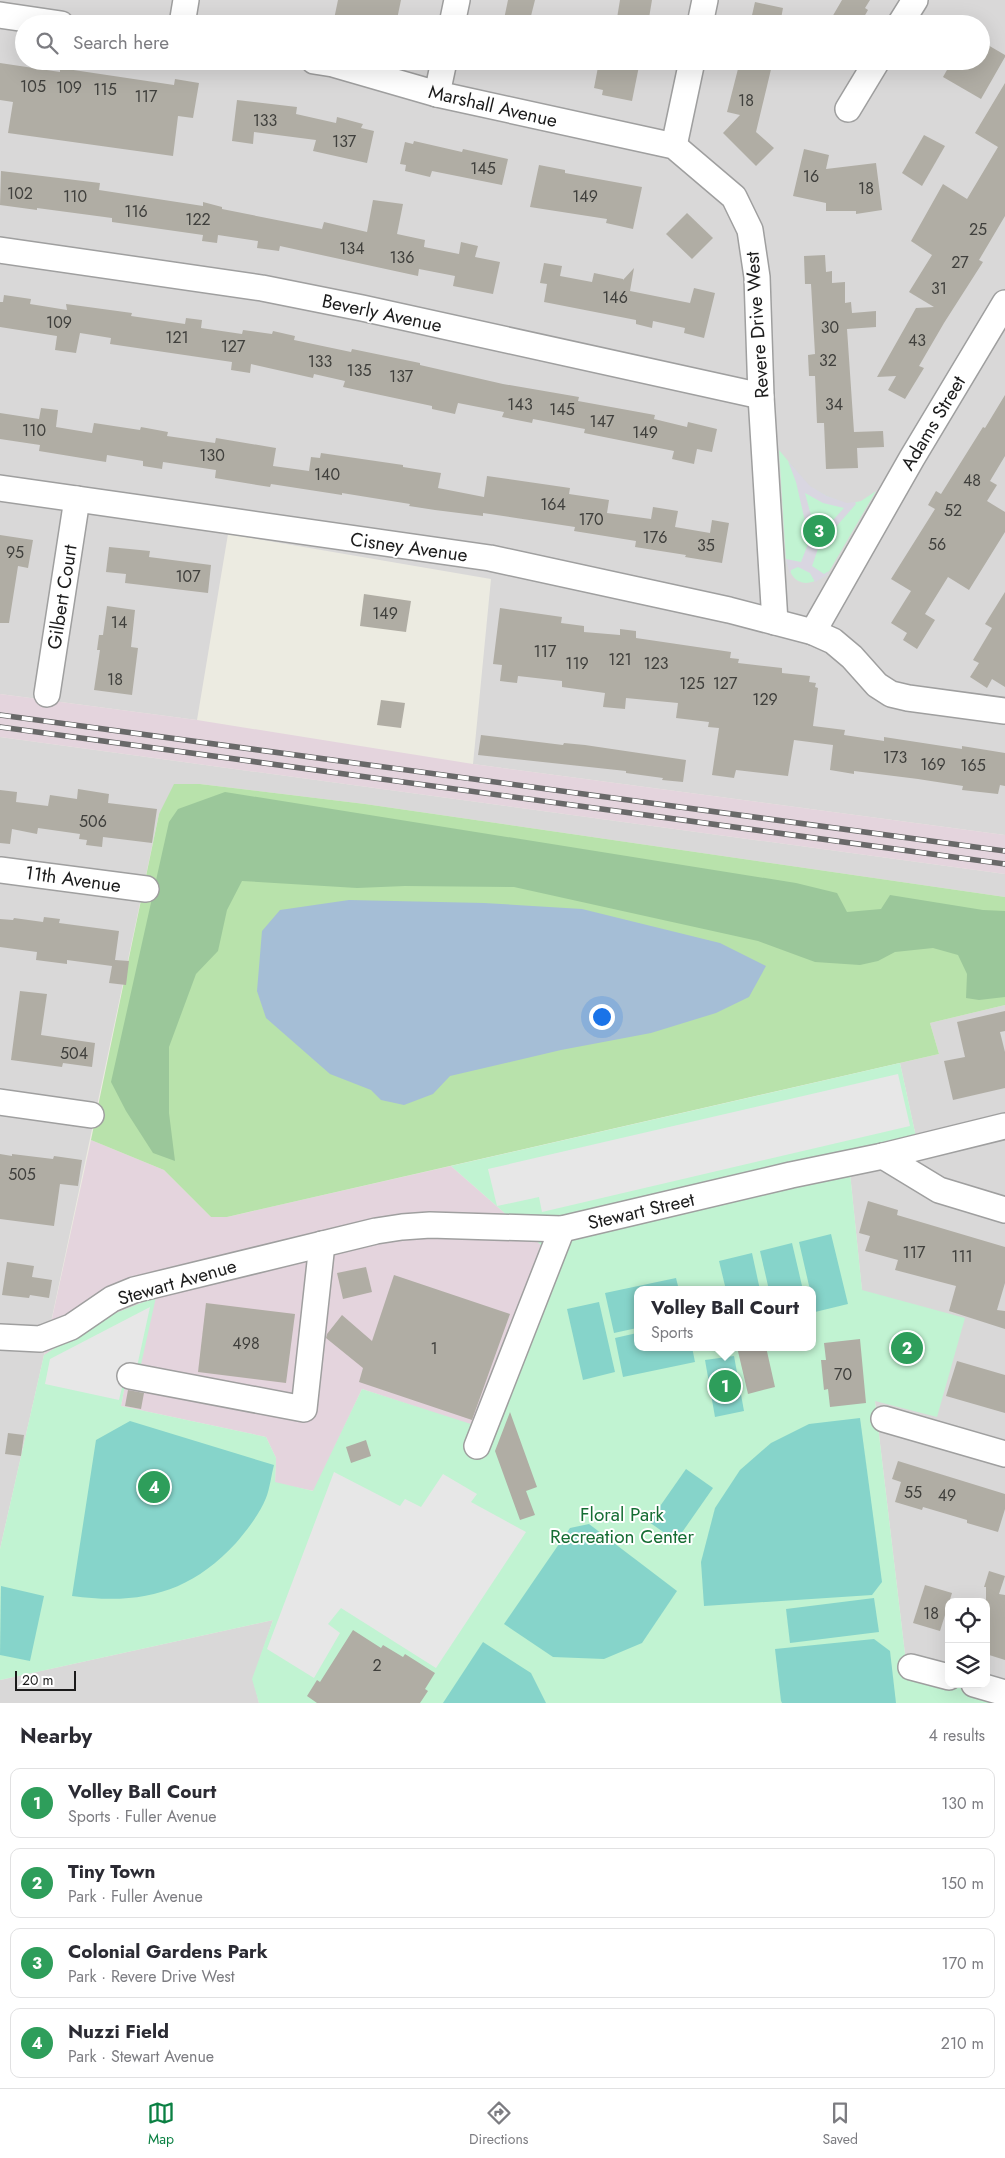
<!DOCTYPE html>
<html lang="en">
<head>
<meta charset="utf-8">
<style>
	:root { --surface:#fff; --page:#f7f7f7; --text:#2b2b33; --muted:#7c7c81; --line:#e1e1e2; --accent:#0b8043 }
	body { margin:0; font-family:Jost,sans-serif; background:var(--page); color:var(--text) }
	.controls { position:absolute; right:15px; bottom:15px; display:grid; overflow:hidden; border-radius:10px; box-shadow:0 5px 20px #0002 }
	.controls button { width:45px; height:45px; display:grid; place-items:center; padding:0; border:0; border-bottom:1px solid var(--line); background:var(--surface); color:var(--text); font:25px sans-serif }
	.scale { position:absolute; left:15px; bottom:12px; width:61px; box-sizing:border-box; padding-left:5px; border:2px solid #1b1b1b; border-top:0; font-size:14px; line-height:18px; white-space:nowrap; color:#1b1b1b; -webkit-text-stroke:4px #fff; paint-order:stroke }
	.you { position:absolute; left:601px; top:1016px; width:18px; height:18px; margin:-12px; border:4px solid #fff; border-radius:50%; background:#1a73e8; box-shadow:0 0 0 8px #1a73e833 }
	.badge { display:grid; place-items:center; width:32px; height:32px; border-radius:50%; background:var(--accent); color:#fff; font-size:16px; font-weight:700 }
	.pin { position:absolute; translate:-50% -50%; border:2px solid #fff; box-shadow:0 1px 5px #0006 }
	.popup { position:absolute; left:634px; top:1286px; width:182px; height:65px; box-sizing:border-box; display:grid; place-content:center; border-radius:10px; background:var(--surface); filter:drop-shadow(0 1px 4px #0005); font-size:16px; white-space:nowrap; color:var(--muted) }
	.popup b { font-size:19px; color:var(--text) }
	.popup::after { content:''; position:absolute; left:50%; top:100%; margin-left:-10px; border:10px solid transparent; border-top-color:var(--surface) }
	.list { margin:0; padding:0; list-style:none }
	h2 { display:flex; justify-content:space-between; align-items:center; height:65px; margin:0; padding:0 20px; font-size:21px }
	h2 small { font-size:16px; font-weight:400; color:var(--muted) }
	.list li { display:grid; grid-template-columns:32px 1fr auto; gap:15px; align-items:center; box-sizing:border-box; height:70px; margin:0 10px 10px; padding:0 10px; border:1px solid var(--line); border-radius:10px }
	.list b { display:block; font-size:19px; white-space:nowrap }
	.list p { margin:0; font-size:16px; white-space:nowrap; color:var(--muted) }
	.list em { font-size:16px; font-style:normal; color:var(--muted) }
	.icon { flex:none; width:28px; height:28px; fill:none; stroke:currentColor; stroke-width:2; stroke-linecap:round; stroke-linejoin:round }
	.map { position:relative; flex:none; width:1005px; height:1703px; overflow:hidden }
	.search { position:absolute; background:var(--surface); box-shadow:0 5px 20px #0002; left:15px; right:15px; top:15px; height:55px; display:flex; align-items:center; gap:12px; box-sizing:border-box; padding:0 18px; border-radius:28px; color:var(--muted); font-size:19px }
	.sheet { height:385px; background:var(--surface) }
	nav { display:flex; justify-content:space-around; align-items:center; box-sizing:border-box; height:70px; border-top:1px solid var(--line); background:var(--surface); font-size:14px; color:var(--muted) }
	nav a { display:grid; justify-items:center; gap:2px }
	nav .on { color:var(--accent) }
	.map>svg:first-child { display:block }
	.residential { fill:#d9d8d8; fill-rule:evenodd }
	.industrial { fill:#e4d4dd }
	.grass { fill:#b8e2ab }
	.forest { fill:#9bc79a }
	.park { fill:#c1f3d2; fill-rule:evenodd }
	.pitch { fill:#86d4ca }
	.parking { fill:#e7e7e7 }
	.plaza { fill:#d9d6e1; fill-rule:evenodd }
	.water { fill:#a5bed6 }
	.building { fill:#b0ada4 }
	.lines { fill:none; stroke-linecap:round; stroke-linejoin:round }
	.minor-casing { stroke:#9f9f9f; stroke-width:28 }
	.minor { stroke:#fff; stroke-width:25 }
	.rail-casing { stroke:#696969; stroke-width:5.5 }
	.rail { stroke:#fff; stroke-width:4; stroke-dasharray:11; stroke-linecap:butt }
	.labels { text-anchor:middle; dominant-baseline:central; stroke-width:4; stroke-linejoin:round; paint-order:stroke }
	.number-label { font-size:16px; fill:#40403d }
	.street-label { font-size:19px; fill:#1b1b1b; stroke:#fff }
	.park-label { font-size:19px; fill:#156d33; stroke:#fff }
</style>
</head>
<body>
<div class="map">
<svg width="1005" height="1703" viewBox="0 0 1005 1703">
	<rect width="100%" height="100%" fill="#ecebe1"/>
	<g class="residential">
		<path d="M0,0h1005v835l-532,-71 18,-185 -263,-45 -31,186 -197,-26zM24,24h957v37h-957z"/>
		<path d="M0,737l1005,137v23l-640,-93 -165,-20 -41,30 -115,541 -44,194z"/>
		<path d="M1005,1005v695l-53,-16h34v-82h-37v81l-42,-12 -45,-380 -12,-118 66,-36 -16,-74 39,-9 -9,-31z"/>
		<path d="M273,1620l-20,59 6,24h-259v-23z"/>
	</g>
	<g class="industrial">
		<path d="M0,694l197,26 276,44 532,71v39l-1005,-137z"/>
		<path d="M91,1140l73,30 47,47h16l224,-51 90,79 -67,181 -112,-37 -48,102 -39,-8 1,-25 -10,-21 -145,-31 4,-21 -81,-30z"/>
	</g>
	<path class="grass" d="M174,784h26l165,20 640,93v108l-75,18 9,31 -712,163h-16l-47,-47 -73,-30 68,-326z"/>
	<path class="forest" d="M225,792l571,91 41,10 10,19 34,-3 9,-14 93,15 22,1v86l-26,3 -13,-2 1,-24 -9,-19 -25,-7 -38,4 -17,9 -18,4 -45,-3 -57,-21 -244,-54 -109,-1 -48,2 -115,-7 -15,29 -9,41 -22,23 -27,73v66l6,48 -22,-8 -27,-42 -15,-29 58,-260 9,-13z"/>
	<g class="park">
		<path d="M779,450l30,36 18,10 20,8 14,-3 15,-10 -49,84c-21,13 -34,11 -41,-14z"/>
		<path d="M900,1063l16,74 -66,36 12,117 103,28 -28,99 -62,-16 32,270 98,29v3h-746l-7,-24 21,-59 -273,60v-131l44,-194 54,-35 58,-23 -20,90 -11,-2 -4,21 145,31 10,21 -1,24 38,9 49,-102 112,36 67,-180 -90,-79zM638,1290h174v57h-174z"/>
	</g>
	<g class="pitch">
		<path d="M831,1234l17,70 -33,8 -3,-22h-2l-11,-48z"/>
		<path d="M792,1243l11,47h-34l-9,-39z"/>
		<path d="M752,1253l8,37h-34l-7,-29z"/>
		<path d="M676,1278l3,12h-41l-1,38 -23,5 -9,-40z"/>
		<path d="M599,1302l16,70 -32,8 -16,-71z"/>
		<path d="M637,1333l1,14h54l3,15 -72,15 -8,-39z"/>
		<path d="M734,1356l10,55 -29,6 -10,-57z"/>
		<path d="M860,1418l22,164 -10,13 -168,11 -3,-44 14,-54 25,-38 31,-27 38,-19z"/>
		<path d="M130,1421l144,44c-3,11 -4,23 -8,33 -7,17 -19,32 -30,45 -47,51 -97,62 -164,53l24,-156z"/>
		<path d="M686,1469l27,19 -37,53 -27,-19z"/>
		<path d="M589,1524l88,67 -35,52 -38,16 -51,-2 -49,-33 66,-96z"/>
		<path d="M1,1586l43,10 -14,65 -30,-6z"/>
		<path d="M874,1598l5,34 -89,11 -4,-34z"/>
		<path d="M874,1639l16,12 6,52h-114l-1,-2 -6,-52z"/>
		<path d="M483,1642l48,31 15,30h-103z"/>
	</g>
	<g class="parking">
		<path d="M898,1074l12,52 -368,86 -3,-15 -42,9 -9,-37z"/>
		<path d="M150,1307l-17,78 -10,-2 -4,17 -74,-16 5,-25z"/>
		<path d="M334,1472l66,34 5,-7 16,8 22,-33 34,20 -6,8 55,30 -90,136 -95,-60 -13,16 12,9 -26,45 -47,-29z"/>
	</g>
	<path class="plaza" d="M788,461l22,25 17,10 20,7 8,-1 1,2 -37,42 -7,20 12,8 5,-3 -2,4 -12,7 -5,-9 -12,-6 -7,3 -1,4 -4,-13v-2l15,3 7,-18v-10l-12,-52zM805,493l18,10 21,5 -27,30z"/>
	<path class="water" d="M349,900l135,3 98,6 138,34 46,23 -17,31 -33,16 -65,20 -90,17 -111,26 -17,18 -29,11 -23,-5 -10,-10 -41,-16 -64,-56 -9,-27 5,-60 18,-21z"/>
	<g class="building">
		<path d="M338,0h63l-5,24h-63z"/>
		<path d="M508,0h27l-6,24h-26z"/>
		<path d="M620,0h32l-4,24h-32z"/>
		<path d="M842,0h28l-5,8 3,2 -8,14h-32z"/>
		<path d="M755,2l28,6 -3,16h-30z"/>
		<path d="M981,41l24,14v2l-24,42 -38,-22 9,-16h29z"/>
		<path d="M608,61h32l-8,40 -30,-6 1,-5 -9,-2 4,-21 8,2z"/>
		<path d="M740,61h33l-17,71 18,16 -18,18 -33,-33 17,-18 -13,-3z"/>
		<path d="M0,63l60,9v-4l114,17 1,-6 24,4 -6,35 -15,-2 -5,40 -165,-23 5,-31 -13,-2z"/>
		<path d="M1005,83v133l-26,44 4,2 -39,61 -25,43 5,2 -19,31 -17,-9 8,-14 -19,1 39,-69 18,-1 -25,-15 23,-37 -21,-14 32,-57 24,15 31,-52 -23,-14z"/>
		<path d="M237,100l60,7 -1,7 40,9 1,-6 26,7 -2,4 13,3 -7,32 -54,-12 3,-11 -62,-8 -1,12 -21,-3z"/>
		<path d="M924,135l21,11 -23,40 -20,-13z"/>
		<path d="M414,141l48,11 1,-3 45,10 -6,26 -70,-14 -2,6 -25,-6 1,-6 -6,-1 5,-22 8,2z"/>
		<path d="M804,149l25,6 -3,14 50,-6 6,47 -26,4v-3h-30v-8l-33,-7z"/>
		<path d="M539,165l26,5v3l77,14 -9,42 -27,-6 1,-4 -77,-12z"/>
		<path d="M1,171l99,12 -1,7 104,16v-4l19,5v2l100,20 2,-7 43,10 6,-32 30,4 -6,30 28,6 -1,7 35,7 2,-12 17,4 -3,11 25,5 -7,32 -40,-8 2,-10 -36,-7 -1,7 -138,-30 -1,5 -22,-3 1,-7 -40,-6 -1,8 -15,-2 1,-6 -91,-13v-4l-75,-10v2l-37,-5z"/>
		<path d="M687,213l26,25 -21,21 -26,-25z"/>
		<path d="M825,255l1,17 6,-1v12l13,-1v21l6,-1 1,11 24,-2v16l-29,2 7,103 29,-1 1,16 -27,1 1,20 -32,1 -2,-46h-7l-2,-47h-6l-1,-21 7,-1 -4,-70h-6l-1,-28z"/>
		<path d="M544,263l18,3 -2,10 32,6 2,-9 29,6v1l11,-12 -4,23 60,12 4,-15 21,5 -11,45 -20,-5 1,-5 -32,-7 -1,7 -16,-4v-4l-92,-18 3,-18 -7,-1z"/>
		<path d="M4,295l27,4 -1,5 37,6 -1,-6 66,9 -1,3 54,8 1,-6 16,2 -1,8 41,6 1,-4 29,4 1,-3 22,5 -1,4 57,12 1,-3 68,14v2l83,19 76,13 -1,4 77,14 -1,4 33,8 1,-5 29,7 -5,23 -15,-3 -3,15 -22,-5 2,-8 -90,-18 1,-4 -52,-10 -1,4 -30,-6 2,-5 -46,-9 -3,11 -23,-5v-3l-89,-19 2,-6 -31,-7 -1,4 -62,-14 -1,9 -19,-3 1,-8 -122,-18 1,-6 -31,-5 -4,20 -21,-3 2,-14 -57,-9v-25h3z"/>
		<path d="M1005,395v61l-15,25 7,4 -10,16 18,11v20l-36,58 -21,-13 -23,37 10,6 -18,29 -14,-9 4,-7 -16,-10 20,-32 -20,-12 44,-70 -7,-4 8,-14 5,3 42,-67 2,1z"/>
		<path d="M41,408l17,2 -2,17 36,6 2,-10 46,7 1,-3 27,5 -1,4 48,7 1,-5 60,10 -3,18 36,5 2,-14 9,1 1,-5 82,12v2l38,6 -3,15 46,9 3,-21 83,12 -1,6 40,6 -2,13 44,6 2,-12 25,4 -3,16 35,6 2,-13 17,3 -7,40 -37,-6 1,-2 -51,-8 1,-6 -62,-10 1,-4 -92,-14v3l-48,-6 -26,-4 1,-2 -68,-11v2l-71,-11 -1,3 -55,-9 1,-8 -53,-8 -1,7 -19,-3v-5l-36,-6 -1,7 -67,-11 1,-6 -40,-6v-26l39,6z"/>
		<path d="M0,535l33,5 -5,28 -10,-2 -9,57h-9z"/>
		<path d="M109,547l41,4 -1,6 62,8 -3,28 -83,-10 1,-9 -20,-2z"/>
		<path d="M1005,592v95l-13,-8 -5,9 -17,-11 9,-14 -6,-3 19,-32 -7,-4z"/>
		<path d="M364,594l47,7 -5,31 -46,-6z"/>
		<path d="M107,606l28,4 -4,37 7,1 -6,47 -38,-5 6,-40h-3l2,-15h4z"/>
		<path d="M500,608l62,9 -1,6 23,3v6l36,3v-6l16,2v7l95,14 -1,6 9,1 -1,4 44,5v5l28,3 -1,6 7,1 -1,4 3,1 -5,38 32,4 -1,5 40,6v-4l78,12v-3l43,7v33l-5,-1 -2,9 -36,-4 1,-4 -45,-7 -64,-8v3l-24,-4 3,-25 -39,-5 -6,36 -52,-6 -2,8 -22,-3 7,-47 -11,-1 1,-5 -33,-4 2,-15 -52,-5 -1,11 -22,-2 2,-14 -43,-6v-6l-44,-5 -1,7 -17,-2 2,-16 -9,-1z"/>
		<path d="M381,700l24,3 -4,25 -24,-3z"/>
		<path d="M481,735l82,10 1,-2 21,2 101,15 -3,22 -21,-2 1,-2 -37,-5v-2l-148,-16z"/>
		<path d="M78,789l31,5 -1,9 49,6 -5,34 -49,-6 -1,10 -16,-2 1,-5 -8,-1 1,-5 -42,-6 -1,6 -25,-5 -2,15 -10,-1v-53l17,2 -1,10 32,4 2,-11 27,4z"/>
		<path d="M44,917l16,2 -1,4 60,8 -4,29 14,1 -3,24 -17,-2 3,-17 -45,-6v4l-31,-4 1,-8 -37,-5v-28l13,1 1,-2 29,4z"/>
		<path d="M20,991l27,3 -6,41 54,8 -3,24 -29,-4 -1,4 -51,-7z"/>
		<path d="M1005,1011v20l-5,1 5,20v36l-52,12 -9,-39 21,-4 -8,-35z"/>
		<path d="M0,1154l12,2v-2l41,5 1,-3 28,4 -4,26 -18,-2 -6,42 -54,-7z"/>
		<path d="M868,1201l30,9 -1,5 108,32v36l-8,27 8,1v18l-56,-18 7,-25 -61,-16 3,-10 -33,-9 5,-15 -11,-3z"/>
		<path d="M7,1262l27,4 -2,11 20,3 -3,18 -19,-3 -1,3 -27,-3z"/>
		<path d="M366,1267l6,25 -29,7 -6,-26z"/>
		<path d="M394,1275l116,39 -38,106 -113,-38 4,-14 -37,-30 1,-4 15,-19 30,26z"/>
		<path d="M206,1303l89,11 -9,69 -88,-11z"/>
		<path d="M860,1339l6,64 -36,4 -2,-18 -4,1 -3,-30h5l-2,-17z"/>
		<path d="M737,1347h29l9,40 -27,7z"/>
		<path d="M957,1361l48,14v38l-59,-17z"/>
		<path d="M128,1390l16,3 -3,16 -16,-3z"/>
		<path d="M510,1412l27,75 -11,4 9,24 -15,5 -25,-69z"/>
		<path d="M8,1433l16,2 -3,21 -16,-2z"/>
		<path d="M366,1440l5,16 -20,7 -5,-16z"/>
		<path d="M898,1461l107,33v15l-7,23 -31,-9v-3l-44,-13 -1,3 -27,-8 6,-20 -9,-3z"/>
		<path d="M989,1571l16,5 -6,18 6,1v65l-19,-6v-67h-2z"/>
		<path d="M925,1585l27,8 -12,38 -27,-8z"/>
		<path d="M353,1630l28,18 2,-3 20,12 2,-3 30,19 -10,16 3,2 -8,12h-103l-10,-7 10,-16 3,2z"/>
	</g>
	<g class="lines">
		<defs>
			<g id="minor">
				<path d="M0,15l61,9"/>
				<path d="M182,24l4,-24"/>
				<path d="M452,24l5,-24"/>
				<path d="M700,24l5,-24"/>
				<path d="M900,24l15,-24"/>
				<path d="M314,61l19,3 104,30 237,52 60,51 16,33 7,47 4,119 14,226"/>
				<path d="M437,94l7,-33"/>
				<path d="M848,109l29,-48"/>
				<path d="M674,146l18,-85"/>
				<path d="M0,250l262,38 100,20 399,88"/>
				<path d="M0,488l490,70 239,52 84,22 20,9 19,16 25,28 14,9 17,4 97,13"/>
				<path d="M813,632l99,-174 93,-155"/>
				<path d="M47,694l30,-195"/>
				<path d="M0,870l146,19"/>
				<path d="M0,1102l91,13"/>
				<path d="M883,1156l56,34 66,20"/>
				<path d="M0,1337l40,2 31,-12 41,-28 22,-9 242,-59 26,-4 28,-2 132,4 229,-54 92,-19 122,-30"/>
				<path d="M130,1376l174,33 18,-165"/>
				<path d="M884,1419l121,35"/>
				<path d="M477,1446l85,-217"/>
				<path d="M911,1667l38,10"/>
				<path d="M974,1684l31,9"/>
			</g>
		</defs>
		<use href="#minor" class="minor-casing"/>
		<use href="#minor" class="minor"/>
		<defs>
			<g id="rail">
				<path d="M0,715l1005,136"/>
				<path d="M0,727l1005,137"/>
			</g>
		</defs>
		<use href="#rail" class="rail-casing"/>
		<use href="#rail" class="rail"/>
	</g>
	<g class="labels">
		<g class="number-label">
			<text x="33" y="86">105</text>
			<text x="69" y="87">109</text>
			<text x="105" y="89">115</text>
			<text x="146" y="96">117</text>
			<text x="746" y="100">18</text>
			<text x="265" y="120">133</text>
			<text x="344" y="141">137</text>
			<text x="483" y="168">145</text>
			<text x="811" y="176">16</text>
			<text x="866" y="188">18</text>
			<text x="20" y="193">102</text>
			<text x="75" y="196">110</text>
			<text x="585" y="196">149</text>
			<text x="136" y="211">116</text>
			<text x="198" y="219">122</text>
			<text x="978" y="229">25</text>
			<text x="352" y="248">134</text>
			<text x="402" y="257">136</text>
			<text x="960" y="262">27</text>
			<text x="939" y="288">31</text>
			<text x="615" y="297">146</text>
			<text x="59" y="322">109</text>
			<text x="830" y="327">30</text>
			<text x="177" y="337">121</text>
			<text x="917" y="340">43</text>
			<text x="233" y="346">127</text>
			<text x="828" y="360">32</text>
			<text x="320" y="361">133</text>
			<text x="359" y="370">135</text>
			<text x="401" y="376">137</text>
			<text x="520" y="404">143</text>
			<text x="834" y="404">34</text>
			<text x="562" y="409">145</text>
			<text x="602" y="421">147</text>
			<text x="34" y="430">110</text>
			<text x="645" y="432">149</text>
			<text x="212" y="455">130</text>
			<text x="327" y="474">140</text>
			<text x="972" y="480">48</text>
			<text x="553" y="504">164</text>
			<text x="953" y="510">52</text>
			<text x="591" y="519">170</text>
			<text x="655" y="537">176</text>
			<text x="937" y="544">56</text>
			<text x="706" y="545">35</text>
			<text x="15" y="552">95</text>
			<text x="188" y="576">107</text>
			<text x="385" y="613">149</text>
			<text x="119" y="622">14</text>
			<text x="545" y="651">117</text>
			<text x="620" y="659">121</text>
			<text x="577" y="663">119</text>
			<text x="656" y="663">123</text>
			<text x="115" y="679">18</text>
			<text x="692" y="683">125</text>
			<text x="725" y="683">127</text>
			<text x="765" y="699">129</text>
			<text x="895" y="757">173</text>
			<text x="933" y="764">169</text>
			<text x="973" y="765">165</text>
			<text x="93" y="821">506</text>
			<text x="74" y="1053">504</text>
			<text x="22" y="1174">505</text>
			<text x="914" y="1252">117</text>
			<text x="962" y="1256">111</text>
			<text x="246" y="1343">498</text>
			<text x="434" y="1348">1</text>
			<text x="843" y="1374">70</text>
			<text x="913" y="1492">55</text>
			<text x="947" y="1495">49</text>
			<text x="931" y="1613">18</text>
			<text x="377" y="1665">2</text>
		</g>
		<g class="street-label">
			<text transform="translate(493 106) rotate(13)">Marshall Avenue</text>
			<text transform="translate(382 313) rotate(12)">Beverly Avenue</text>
			<text transform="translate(757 325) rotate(-94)">Revere Drive West</text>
			<text transform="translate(933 423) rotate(-59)">Adams Street</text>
			<text transform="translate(409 547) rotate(8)">Cisney Avenue</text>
			<text transform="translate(62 597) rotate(-81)">Gilbert Court</text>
			<text transform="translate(73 879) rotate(8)">11th Avenue</text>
			<text transform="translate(641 1211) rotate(-13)">Stewart Street</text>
			<text transform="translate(177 1282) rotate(-16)">Stewart Avenue</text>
		</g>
		<g class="park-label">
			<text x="622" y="1514">Floral Park<tspan x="622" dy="22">Recreation Center</tspan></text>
		</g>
	</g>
</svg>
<div class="controls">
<button><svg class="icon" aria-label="locate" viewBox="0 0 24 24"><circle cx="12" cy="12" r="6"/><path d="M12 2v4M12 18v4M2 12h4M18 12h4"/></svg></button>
<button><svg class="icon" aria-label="layers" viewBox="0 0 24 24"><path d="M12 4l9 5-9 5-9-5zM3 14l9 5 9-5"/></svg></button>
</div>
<div class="scale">20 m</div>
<div class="you"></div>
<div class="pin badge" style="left:725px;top:1386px;background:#2e9e5b">1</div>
<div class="popup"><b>Volley Ball Court</b>Sports</div>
<div class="pin badge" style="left:907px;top:1348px;background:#2e9e5b">2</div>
<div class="pin badge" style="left:819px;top:531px;background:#2e9e5b">3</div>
<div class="pin badge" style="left:154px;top:1487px;background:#2e9e5b">4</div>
<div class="search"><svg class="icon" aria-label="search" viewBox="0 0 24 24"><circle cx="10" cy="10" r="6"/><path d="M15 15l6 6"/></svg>Search here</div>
</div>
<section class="sheet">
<h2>Nearby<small>4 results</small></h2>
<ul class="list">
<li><span class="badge" style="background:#2e9e5b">1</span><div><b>Volley Ball Court</b><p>Sports · Fuller Avenue</p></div><em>130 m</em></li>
<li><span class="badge" style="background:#2e9e5b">2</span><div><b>Tiny Town</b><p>Park · Fuller Avenue</p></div><em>150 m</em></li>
<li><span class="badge" style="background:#2e9e5b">3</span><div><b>Colonial Gardens Park</b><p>Park · Revere Drive West</p></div><em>170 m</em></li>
<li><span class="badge" style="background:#2e9e5b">4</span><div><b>Nuzzi Field</b><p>Park · Stewart Avenue</p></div><em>210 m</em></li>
</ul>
</section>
<nav>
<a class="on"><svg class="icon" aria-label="map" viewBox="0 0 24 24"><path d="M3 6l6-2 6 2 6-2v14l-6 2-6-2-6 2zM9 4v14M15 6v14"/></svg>Map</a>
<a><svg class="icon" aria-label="directions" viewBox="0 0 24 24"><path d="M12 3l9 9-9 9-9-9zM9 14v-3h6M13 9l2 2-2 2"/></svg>Directions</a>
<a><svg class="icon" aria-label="saved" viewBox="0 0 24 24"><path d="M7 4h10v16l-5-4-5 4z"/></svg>Saved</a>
</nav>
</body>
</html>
